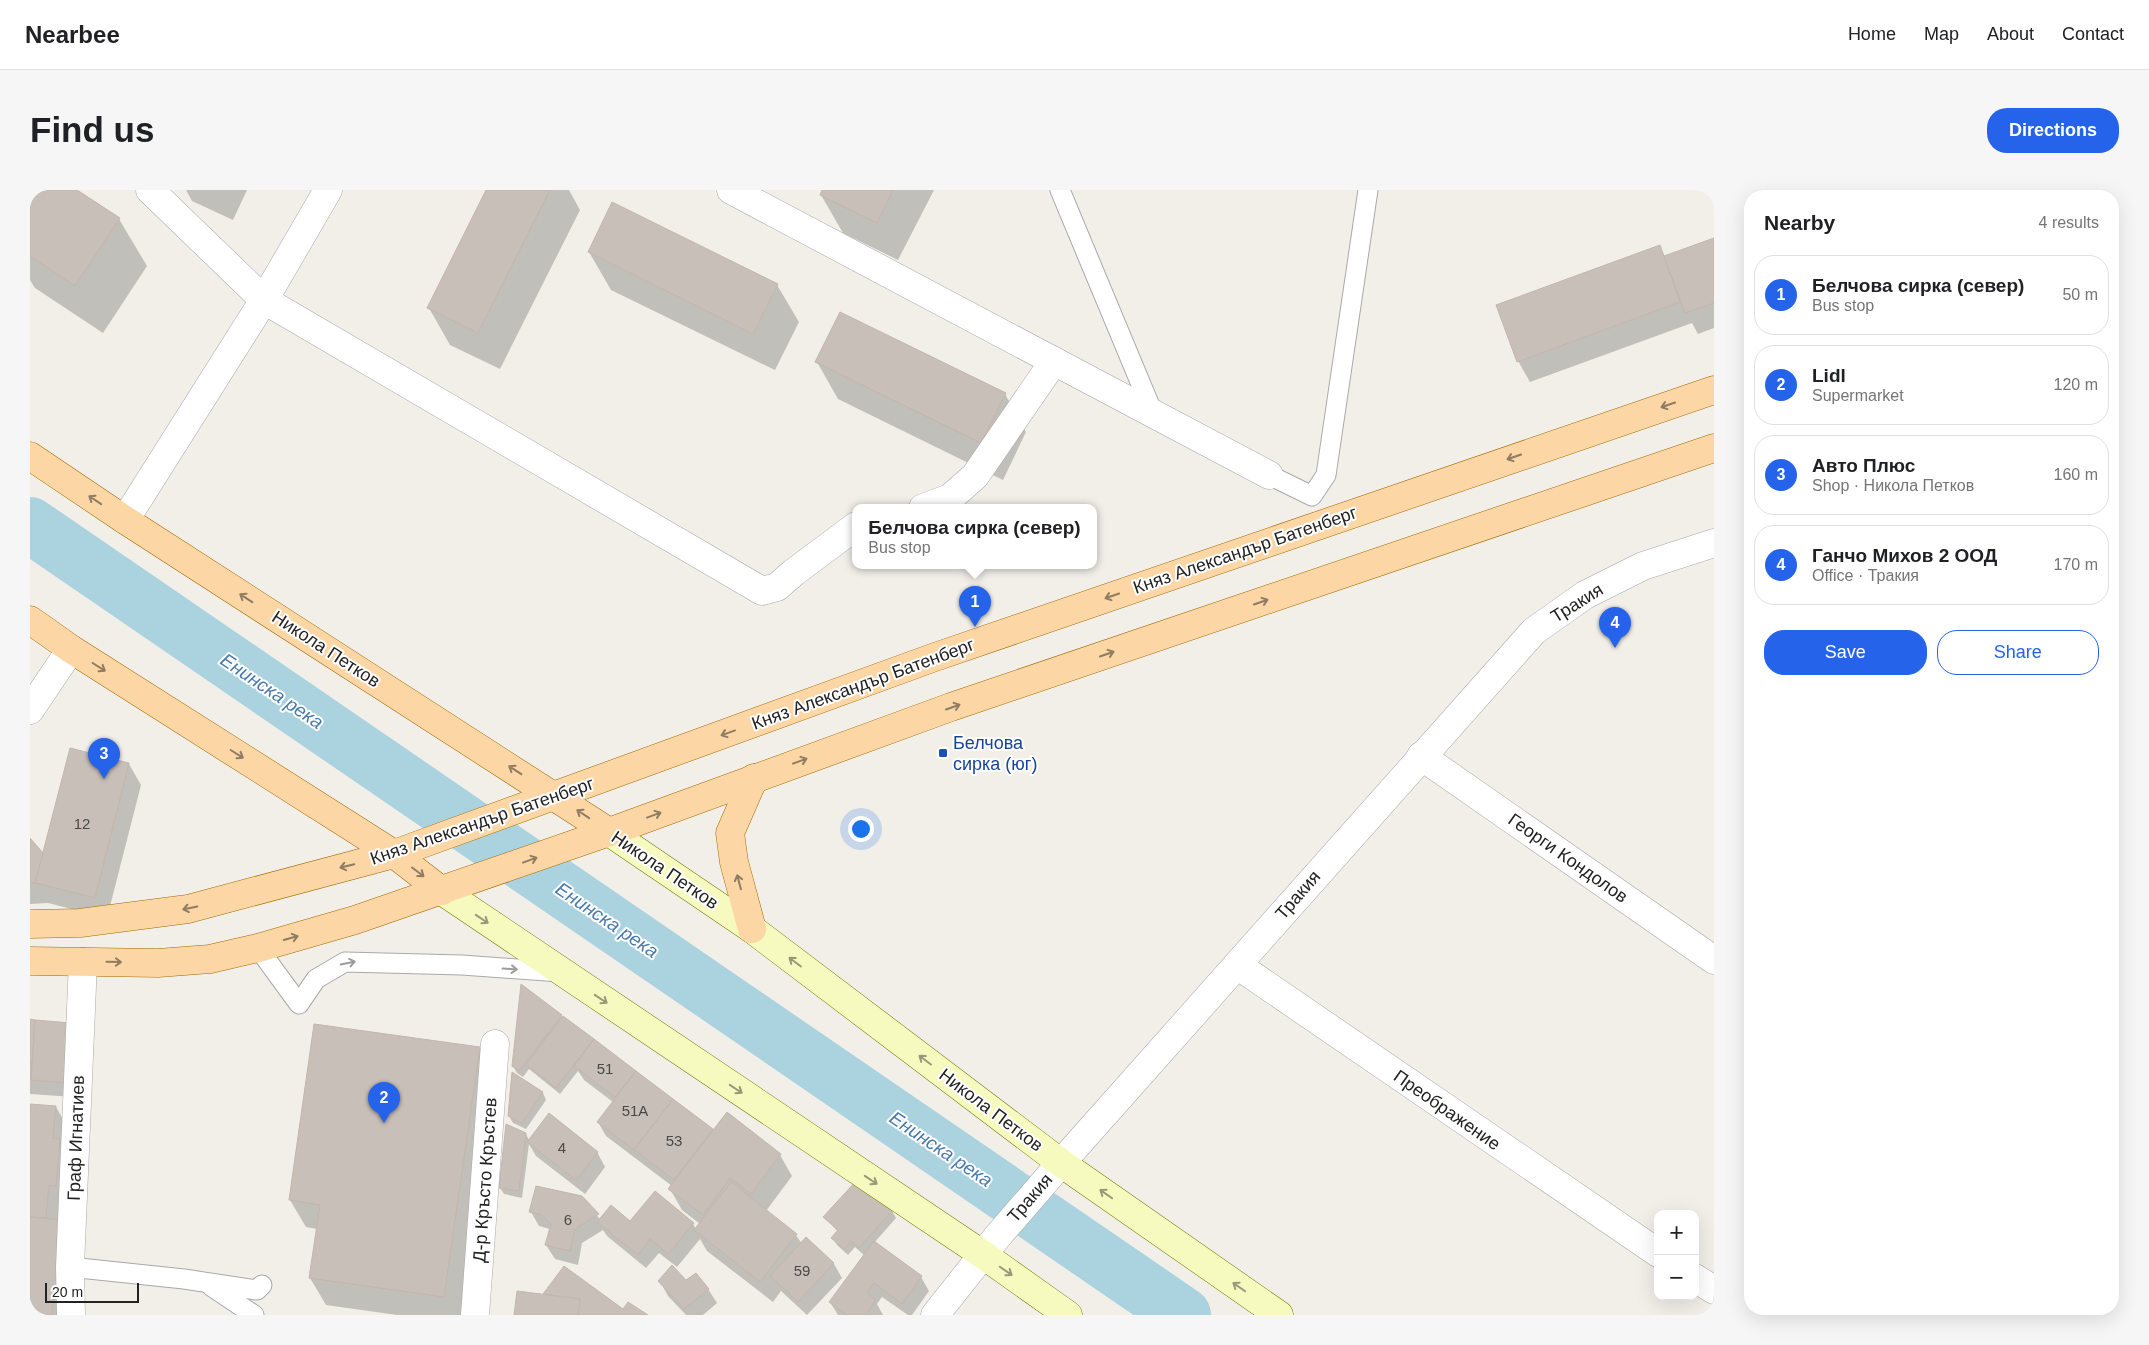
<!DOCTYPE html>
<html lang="en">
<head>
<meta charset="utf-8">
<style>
	:root { --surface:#fff; --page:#f6f6f6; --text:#202124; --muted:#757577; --line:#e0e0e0; --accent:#2563eb }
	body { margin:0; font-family:Arial,sans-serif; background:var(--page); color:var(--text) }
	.controls { position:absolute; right:15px; bottom:15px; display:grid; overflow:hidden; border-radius:10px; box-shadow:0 5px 20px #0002 }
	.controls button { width:45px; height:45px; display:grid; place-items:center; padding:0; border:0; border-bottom:1px solid var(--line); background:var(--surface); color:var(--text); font:25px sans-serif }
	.scale { position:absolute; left:15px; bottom:12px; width:94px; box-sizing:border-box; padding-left:5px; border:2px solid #222; border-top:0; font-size:14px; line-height:18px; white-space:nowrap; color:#222; -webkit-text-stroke:4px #fff; paint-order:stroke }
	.you { position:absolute; left:830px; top:638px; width:18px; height:18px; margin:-12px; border:4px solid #fff; border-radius:50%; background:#1a73e8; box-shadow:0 0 0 8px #1a73e833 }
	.badge { display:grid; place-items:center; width:32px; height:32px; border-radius:50%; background:var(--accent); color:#fff; font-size:16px; font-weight:700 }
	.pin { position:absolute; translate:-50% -41px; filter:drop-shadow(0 1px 2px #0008) }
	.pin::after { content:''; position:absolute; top:26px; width:18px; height:15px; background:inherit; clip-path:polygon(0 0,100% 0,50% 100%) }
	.popup { position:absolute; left:822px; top:314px; width:245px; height:65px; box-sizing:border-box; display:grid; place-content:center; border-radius:10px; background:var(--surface); filter:drop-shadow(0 1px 4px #0005); font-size:16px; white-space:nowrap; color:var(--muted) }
	.popup b { font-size:19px; color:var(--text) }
	.popup::after { content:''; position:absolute; left:50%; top:100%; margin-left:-10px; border:10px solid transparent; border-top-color:var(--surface) }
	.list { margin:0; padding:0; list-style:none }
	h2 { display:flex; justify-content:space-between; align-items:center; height:65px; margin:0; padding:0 20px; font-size:21px }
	h2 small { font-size:16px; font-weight:400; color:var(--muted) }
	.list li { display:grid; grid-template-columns:32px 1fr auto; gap:15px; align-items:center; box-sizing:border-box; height:80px; margin:0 10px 10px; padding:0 10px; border:1px solid var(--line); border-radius:20px }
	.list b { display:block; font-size:19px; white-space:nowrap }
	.list p { margin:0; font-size:16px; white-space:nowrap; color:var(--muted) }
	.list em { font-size:16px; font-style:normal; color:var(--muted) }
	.actions { display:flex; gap:10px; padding:15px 20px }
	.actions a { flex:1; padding:11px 0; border:1px solid var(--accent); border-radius:20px; text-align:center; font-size:18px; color:var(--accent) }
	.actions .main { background:var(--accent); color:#fff }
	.map { position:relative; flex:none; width:1684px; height:1125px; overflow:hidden; border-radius:20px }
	header { display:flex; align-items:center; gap:30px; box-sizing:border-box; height:70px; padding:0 25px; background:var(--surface); border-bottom:1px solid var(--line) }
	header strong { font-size:24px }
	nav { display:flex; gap:28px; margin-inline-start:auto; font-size:18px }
	.intro { display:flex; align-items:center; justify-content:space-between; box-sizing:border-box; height:120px; padding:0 30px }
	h1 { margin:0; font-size:35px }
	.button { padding:12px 22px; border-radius:20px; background:var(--accent); color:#fff; font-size:18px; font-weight:700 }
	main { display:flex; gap:30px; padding:0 30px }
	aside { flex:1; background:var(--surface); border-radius:20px; box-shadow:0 5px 20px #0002 }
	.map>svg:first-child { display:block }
	.shadow { fill:#0003 }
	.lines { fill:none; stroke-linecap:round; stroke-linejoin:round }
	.river { stroke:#aad3df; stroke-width:56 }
	.building { fill:#c7bfb8; stroke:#c4b6ab }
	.service-casing { stroke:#a9a9a9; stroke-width:21 }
	.minor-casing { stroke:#a9a9a9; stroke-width:29 }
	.tertiary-casing { stroke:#a9a9a9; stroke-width:29 }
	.secondary-casing { stroke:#707d05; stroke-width:29 }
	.primary-casing { stroke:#a06b00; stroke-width:29 }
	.service { stroke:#fff; stroke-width:19 }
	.minor { stroke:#fff; stroke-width:28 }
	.tertiary { stroke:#fff; stroke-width:28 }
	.secondary { stroke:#f7fabf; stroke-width:28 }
	.primary { stroke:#fcd6a4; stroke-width:28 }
	.oneway { stroke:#8f7c63 }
	.oneway2 { stroke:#979978 }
	.oneway3 { stroke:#9c9c9c }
	.transit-dot { fill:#1a4fb4; stroke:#fff; stroke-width:2 }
	.labels { text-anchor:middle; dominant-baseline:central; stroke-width:4; stroke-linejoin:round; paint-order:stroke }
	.number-label { font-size:15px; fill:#4b4948 }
	.street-label { font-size:18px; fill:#222; stroke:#fff }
	.transit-label { font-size:18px; fill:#164399; stroke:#fff; text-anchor:start }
	.water-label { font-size:19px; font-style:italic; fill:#4a7aab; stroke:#fff }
</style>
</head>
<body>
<header>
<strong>Nearbee</strong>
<nav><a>Home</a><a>Map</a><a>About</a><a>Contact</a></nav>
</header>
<div class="intro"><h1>Find us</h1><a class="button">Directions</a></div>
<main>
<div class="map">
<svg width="1684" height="1125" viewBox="0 0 1684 1125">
	<rect width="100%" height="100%" fill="#f2efe9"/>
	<g class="shadow">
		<path d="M11,0h34l44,29 28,47 -44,67 -68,-45 -5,-8v-73z"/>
		<path d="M156,0h61l-14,30 -41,-19z"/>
		<path d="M458,0h81l11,20 -80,159 -50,-24 -21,-37z"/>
		<path d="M794,0h110l-36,70 -55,-27 -22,-38z"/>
		<path d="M1684,49v89l-16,6 -6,-11 -162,59 -12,-21 141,-114 6,10z"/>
		<path d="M559,62l188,33 22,37 -24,48 -164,-80z"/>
		<path d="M787,172l188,32 21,38 -23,48 -165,-81z"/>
		<path d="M99,574l12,21 -34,133 -59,-15 -18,1v-64l13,16z"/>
		<path d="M531,826l152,116 67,23 12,21 -26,35 30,24 6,9 4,-5 28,25 8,14 -35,37 -26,-24 -8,11 -66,-51 -7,-12 -23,28 -18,-14 -13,15 -39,-32 -4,-6 -21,13 -4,22 -23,-6 -9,-14 4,-16 -11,-3 -8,-14 50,-14 19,21 31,4 62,1 3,5 4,-5 -18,-14 -12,-21 2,-3 -66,-50 -8,-14 15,-20 -29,-22 -6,-9 -18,23 -31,-25 -6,8 -6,-4 -4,-7z"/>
		<path d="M0,831l44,76 -44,-3z"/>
		<path d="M449,858l16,27 -34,240h-64l-71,-10 -16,-27 7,-49 -11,-2 -16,-27z"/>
		<path d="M483,884l30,19 3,7 -20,29 -13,-6 -4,-7z"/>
		<path d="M0,915l26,2 12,21 4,187h-42z"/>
		<path d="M496,944l3,6 68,12 8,15 -20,27 -49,-38 -7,-12 -7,54 -18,-4 -4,-6z"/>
		<path d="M828,990l34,31 4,7 -22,25 47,34 8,14 -17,24h-4l-26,-18 -5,7 6,11h-45l-8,-13 35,-46 -10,-9 -7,8 -11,-10 -4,-7 5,-6 -13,-15z"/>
		<path d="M630,1091l26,1 22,7 9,14 -14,12h-17l-18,-19z"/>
	</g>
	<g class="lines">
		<path class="river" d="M0,335l1153,790"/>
	</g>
	<g class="building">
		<path d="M9,0h38l43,28 -45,68 -45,-30v-52z"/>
		<path d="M456,0h64l-72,143 -51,-25z"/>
		<path d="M792,0h71l-16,33 -57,-28z"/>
		<path d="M582,12l166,82 -25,50 -165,-82z"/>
		<path d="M1684,48v65l-29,10 -21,-57z"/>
		<path d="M1630,55l20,57 -163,60 -21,-57z"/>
		<path d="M810,122l166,81 -25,50 -166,-81z"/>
		<path d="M40,558l59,15 -34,135 -60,-15z"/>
		<path d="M0,648l13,15 -8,30h-5z"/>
		<path d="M491,794l41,31 -43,56 -7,-5z"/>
		<path d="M533,826l31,23 -38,49 -30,-23z"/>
		<path d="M0,829l5,1 -4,60h-1z"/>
		<path d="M5,830l36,3 -5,60 -35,-3z"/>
		<path d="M284,834l166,23 -36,250 -135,-19 11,-73 -31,-5z"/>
		<path d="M564,849l42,32 -21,26 -41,-31z"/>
		<path d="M606,881l37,28 -39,51 -37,-28z"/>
		<path d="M482,882l31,20 -21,31 -14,-7z"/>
		<path d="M643,909l40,30 -39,51 -40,-30z"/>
		<path d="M0,914l26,2 -3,32 7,1 -4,47 -7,-1 -3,33 -16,-1z"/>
		<path d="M697,922l54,42 -30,40 -21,-16 -27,37 -35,-26z"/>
		<path d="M519,923l49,39 -22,28 -49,-38z"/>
		<path d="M476,934l20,9 -7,58 -20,-3z"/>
		<path d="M828,989l35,31 -34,38 -8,-7 -7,8 -13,-11 7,-8 -15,-13z"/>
		<path d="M701,992l66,52 -37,48 -66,-52z"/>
		<path d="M506,996l46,10 17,18 -24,15 -5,22 -25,-6 6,-21 -9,-9 -13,-3z"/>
		<path d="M625,1001l39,32 -26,31 -18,-15 -12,16 -41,-33 14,-17 19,16z"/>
		<path d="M0,1027l30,3v80l-7,-1 -1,16h-22z"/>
		<path d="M776,1047l28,26 -36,39 -28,-26z"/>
		<path d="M844,1051l48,35 -20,28 -28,-21 -7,10 9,7 -11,15h-18l-18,-13z"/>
		<path d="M642,1075l14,15 10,-7 13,16 -25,20 -26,-28z"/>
		<path d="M534,1076l59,43 5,-7 20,13h-70l2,-16 -37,-5z"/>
		<path d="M487,1101l63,8 -2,16h-64z"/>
	</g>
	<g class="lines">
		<defs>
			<g id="service">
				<path d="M1030,0l93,223"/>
				<path d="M1239,285l43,21 14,-21 42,-285"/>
				<path d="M228,758l41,56 17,-25 29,-17 117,3 98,7"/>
				<path d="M40,1077l114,12 73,11 5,-5"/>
				<path d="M181,1096l43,29"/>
			</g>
			<g id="minor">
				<path d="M120,0l114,110 498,291 15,-4 16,-14 63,-47"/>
				<path d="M701,0l538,285"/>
				<path d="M893,318l27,-10 25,-22 79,-115"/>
				<path d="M95,330l139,-220 64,-110"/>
				<path d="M0,520l41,-61"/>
				<path d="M1391,566l293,204"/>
				<path d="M1207,775l421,288"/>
				<path d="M1031,973l473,-532 51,-36 58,-29 71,-23"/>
				<path d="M1665,1088l19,12"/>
				<path d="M41,1125l-1,-48 13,-305"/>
				<path d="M445,1125l20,-271"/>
			</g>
			<path id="tertiary" d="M905,1125l62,-78 64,-74"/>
			<g id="secondary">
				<path d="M579,642l143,97 309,234 218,152"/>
				<path d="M412,701l540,363 86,61"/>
			</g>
			<g id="primary">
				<path d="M0,266l95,64 484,312"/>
				<path d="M0,430l41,29 323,205 48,37"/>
				<path d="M0,734l50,-1 108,-14 206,-55 541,-197 779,-267"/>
				<path d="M722,739l-18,-67 -4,-29 24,-55"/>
				<path d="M0,771l128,2 52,-4 48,-11 97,-28 254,-88 342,-125 763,-259"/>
			</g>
		</defs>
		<use href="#service" class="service-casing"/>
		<use href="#minor" class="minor-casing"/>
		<use href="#tertiary" class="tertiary-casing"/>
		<use href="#secondary" class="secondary-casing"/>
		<use href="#primary" class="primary-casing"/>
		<use href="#service" class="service"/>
		<use href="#minor" class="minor"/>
		<use href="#tertiary" class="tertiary"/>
		<use href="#secondary" class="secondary"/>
		<use href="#primary" class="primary"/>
	</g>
	<defs><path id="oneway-shaft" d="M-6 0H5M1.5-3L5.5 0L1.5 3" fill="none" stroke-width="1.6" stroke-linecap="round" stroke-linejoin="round" transform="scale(1.25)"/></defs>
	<g class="oneway">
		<use href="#oneway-shaft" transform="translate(1638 215) rotate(161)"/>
		<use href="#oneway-shaft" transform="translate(1484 267) rotate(161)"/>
		<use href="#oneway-shaft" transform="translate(65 310) rotate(-146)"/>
		<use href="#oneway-shaft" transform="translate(1082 406) rotate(161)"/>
		<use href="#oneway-shaft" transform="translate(216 408) rotate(-147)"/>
		<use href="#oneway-shaft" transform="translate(1231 412) rotate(-19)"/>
		<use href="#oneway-shaft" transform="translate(1077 464) rotate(-19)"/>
		<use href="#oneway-shaft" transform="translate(69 477) rotate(32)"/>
		<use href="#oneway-shaft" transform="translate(923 517) rotate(-19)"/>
		<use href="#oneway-shaft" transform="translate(698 543) rotate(160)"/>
		<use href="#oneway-shaft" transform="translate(207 564) rotate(32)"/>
		<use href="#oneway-shaft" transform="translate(770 571) rotate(-20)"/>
		<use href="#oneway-shaft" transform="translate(485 580) rotate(-147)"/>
		<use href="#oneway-shaft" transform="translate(553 624) rotate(-146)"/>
		<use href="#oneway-shaft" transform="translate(624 625) rotate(-20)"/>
		<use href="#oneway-shaft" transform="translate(500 670) rotate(-20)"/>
		<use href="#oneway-shaft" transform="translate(317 676) rotate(166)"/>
		<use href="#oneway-shaft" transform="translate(388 682) rotate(37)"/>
		<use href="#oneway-shaft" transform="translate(709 692) rotate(-105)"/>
		<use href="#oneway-shaft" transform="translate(160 718) rotate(168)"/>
		<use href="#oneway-shaft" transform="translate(261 748) rotate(-16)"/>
		<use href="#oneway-shaft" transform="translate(84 772) rotate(1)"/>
	</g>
	<g class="oneway2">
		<use href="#oneway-shaft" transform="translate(452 729) rotate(34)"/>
		<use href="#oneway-shaft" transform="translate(765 772) rotate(-143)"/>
		<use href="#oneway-shaft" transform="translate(571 809) rotate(34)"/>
		<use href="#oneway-shaft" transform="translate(895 870) rotate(-143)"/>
		<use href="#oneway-shaft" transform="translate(706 899) rotate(34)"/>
		<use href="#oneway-shaft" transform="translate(841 990) rotate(34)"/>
		<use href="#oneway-shaft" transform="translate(1076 1004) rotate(-145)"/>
		<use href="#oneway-shaft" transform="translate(976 1081) rotate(35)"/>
		<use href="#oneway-shaft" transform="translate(1209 1097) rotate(-145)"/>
	</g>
	<g class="oneway3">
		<use href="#oneway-shaft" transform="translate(318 773) rotate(-11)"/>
		<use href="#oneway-shaft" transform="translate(480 779) rotate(4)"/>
	</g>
	<rect class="transit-dot" x="908" y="558" width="10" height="10" rx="2.5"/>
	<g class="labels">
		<g class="number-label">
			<text x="52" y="633">12</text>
			<text x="575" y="878">51</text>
			<text x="605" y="920">51A</text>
			<text x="644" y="950">53</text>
			<text x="532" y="957">4</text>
			<text x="538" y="1029">6</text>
			<text x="772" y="1080">59</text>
		</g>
		<g class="street-label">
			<text transform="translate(1215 360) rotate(-19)">Княз Александър Батенберг</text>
			<text transform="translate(1547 413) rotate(-32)">Тракия</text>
			<text transform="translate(296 459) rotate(33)">Никола Петков</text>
			<text transform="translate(833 494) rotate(-20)">Княз Александър Батенберг</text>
			<text transform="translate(452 631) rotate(-19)">Княз Александър Батенберг</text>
			<text transform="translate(1538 668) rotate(35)">Георги Кондолов</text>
			<text transform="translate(635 680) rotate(34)">Никола Петков</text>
			<text transform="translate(1268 705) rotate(-49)">Тракия</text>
			<text transform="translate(961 920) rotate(37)">Никола Петков</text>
			<text transform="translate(1417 920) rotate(35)">Преображение</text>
			<text transform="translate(46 948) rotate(-88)">Граф Игнатиев</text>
			<text transform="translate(455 990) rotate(-86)">Д-р Кръсто Кръстев</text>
			<text transform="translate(1000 1008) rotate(-49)">Тракия</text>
		</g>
		<g class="transit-label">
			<text x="923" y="553">Белчова<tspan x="923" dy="21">сирка (юг)</tspan></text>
		</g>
		<g class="water-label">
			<text transform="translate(242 501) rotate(34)">Енинска река</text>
			<text transform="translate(577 730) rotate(34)">Енинска река</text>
			<text transform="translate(911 959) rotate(34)">Енинска река</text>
		</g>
	</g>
</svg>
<div class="controls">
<button>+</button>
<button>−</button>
</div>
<div class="scale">20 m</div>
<div class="you"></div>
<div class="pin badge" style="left:945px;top:437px">1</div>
<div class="popup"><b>Белчова сирка (север)</b>Bus stop</div>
<div class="pin badge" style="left:354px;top:933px">2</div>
<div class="pin badge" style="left:74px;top:589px">3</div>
<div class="pin badge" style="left:1585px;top:458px">4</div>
</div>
<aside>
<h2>Nearby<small>4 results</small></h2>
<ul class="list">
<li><span class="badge">1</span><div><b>Белчова сирка (север)</b><p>Bus stop</p></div><em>50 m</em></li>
<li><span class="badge">2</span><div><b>Lidl</b><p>Supermarket</p></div><em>120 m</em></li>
<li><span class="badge">3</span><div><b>Авто Плюс</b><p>Shop · Никола Петков</p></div><em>160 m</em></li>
<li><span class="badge">4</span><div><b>Ганчо Михов 2 ООД</b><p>Office · Тракия</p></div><em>170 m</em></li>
</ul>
<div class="actions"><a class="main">Save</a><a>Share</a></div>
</aside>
</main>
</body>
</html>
